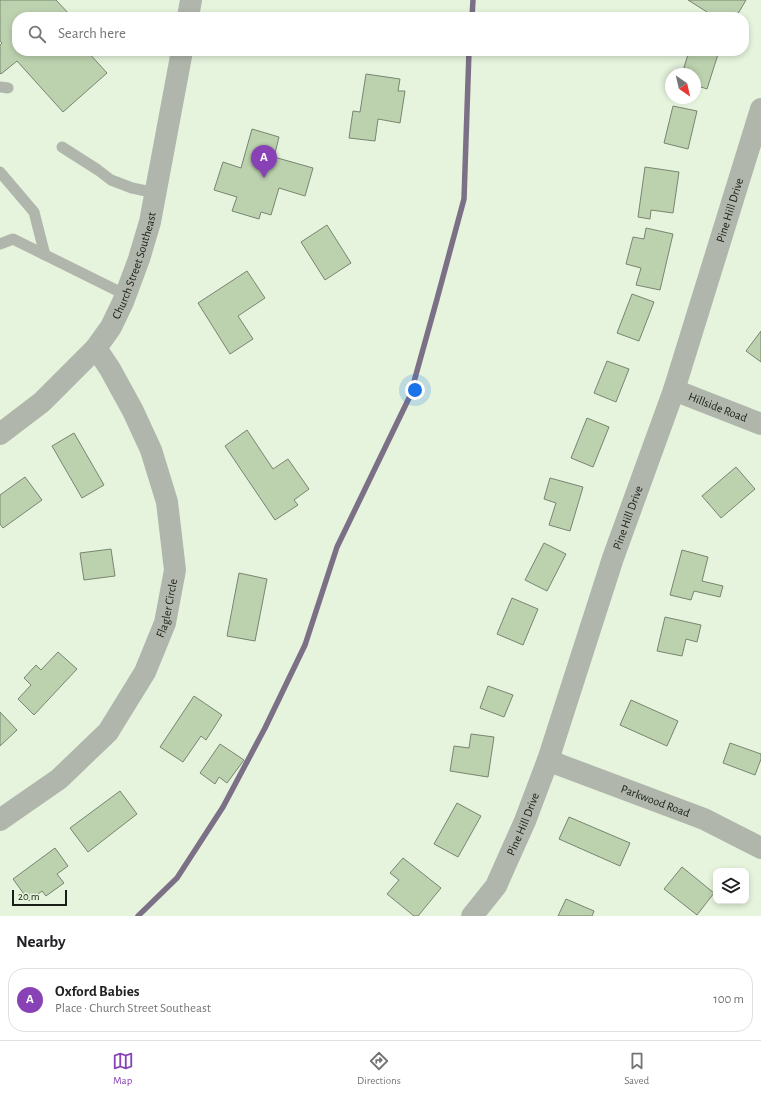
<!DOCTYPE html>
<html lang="en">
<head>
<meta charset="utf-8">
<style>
	:root { --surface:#fff; --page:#f2f2f2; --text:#202124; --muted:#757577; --line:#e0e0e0; --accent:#8842b6 }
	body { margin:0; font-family:"Alegreya Sans",sans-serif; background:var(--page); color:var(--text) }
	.controls { position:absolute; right:12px; bottom:12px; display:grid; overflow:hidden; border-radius:8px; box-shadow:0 2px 6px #0003 }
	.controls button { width:36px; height:36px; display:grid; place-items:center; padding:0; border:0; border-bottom:1px solid var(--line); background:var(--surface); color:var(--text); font:20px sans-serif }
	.compass { position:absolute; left:665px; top:68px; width:36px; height:36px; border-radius:50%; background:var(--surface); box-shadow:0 2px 6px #0003; rotate:146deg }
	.scale { position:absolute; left:12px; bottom:10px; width:55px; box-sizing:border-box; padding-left:4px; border:2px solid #191e16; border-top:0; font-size:11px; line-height:14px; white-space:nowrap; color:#191e16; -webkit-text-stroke:3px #e6f4dd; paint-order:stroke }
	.you { position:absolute; left:415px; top:390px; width:14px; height:14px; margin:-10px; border:3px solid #fff; border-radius:50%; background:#1a73e8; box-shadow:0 0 0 6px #1a73e833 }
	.badge { display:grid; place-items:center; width:26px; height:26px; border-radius:50%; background:var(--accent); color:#fff; font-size:13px; font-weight:700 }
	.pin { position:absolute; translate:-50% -33px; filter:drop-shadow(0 1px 2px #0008) }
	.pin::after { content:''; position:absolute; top:21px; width:14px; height:12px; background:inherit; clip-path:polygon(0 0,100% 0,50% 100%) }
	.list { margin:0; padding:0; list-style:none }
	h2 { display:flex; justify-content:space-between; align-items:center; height:52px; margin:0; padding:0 16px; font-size:17px }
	h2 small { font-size:13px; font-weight:400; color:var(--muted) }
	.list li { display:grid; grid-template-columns:26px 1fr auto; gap:12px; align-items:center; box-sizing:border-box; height:64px; margin:0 8px 8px; padding:0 8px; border:1px solid var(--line); border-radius:16px }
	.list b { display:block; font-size:15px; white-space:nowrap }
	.list p { margin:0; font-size:13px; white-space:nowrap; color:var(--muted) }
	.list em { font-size:13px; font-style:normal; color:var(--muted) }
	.icon { flex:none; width:22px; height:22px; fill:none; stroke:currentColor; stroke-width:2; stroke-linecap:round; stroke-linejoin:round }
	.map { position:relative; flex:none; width:761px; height:916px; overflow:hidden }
	.search { position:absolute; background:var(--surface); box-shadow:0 2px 6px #0003; left:12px; right:12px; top:12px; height:44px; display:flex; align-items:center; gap:10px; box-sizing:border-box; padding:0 14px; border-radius:16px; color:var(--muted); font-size:15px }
	.sheet { height:124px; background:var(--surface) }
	nav { display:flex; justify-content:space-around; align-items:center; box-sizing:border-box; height:56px; border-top:1px solid var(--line); background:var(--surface); font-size:11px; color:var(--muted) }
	nav a { display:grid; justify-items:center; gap:2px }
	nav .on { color:var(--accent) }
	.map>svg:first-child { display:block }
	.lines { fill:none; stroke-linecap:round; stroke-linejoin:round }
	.stream { stroke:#7c7086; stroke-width:5.5 }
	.building { fill:#bcd2af; stroke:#788570 }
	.service { stroke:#b0b6ac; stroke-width:11 }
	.minor { stroke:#b0b6ac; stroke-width:22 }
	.tertiary { stroke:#b0b6ac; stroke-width:22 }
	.labels { text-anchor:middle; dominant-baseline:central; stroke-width:4; stroke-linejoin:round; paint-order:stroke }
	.street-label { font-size:12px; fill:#191e16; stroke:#e6f4dd }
</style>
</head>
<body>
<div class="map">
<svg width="761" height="916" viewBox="0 0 761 916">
	<rect width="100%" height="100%" fill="#e6f4dd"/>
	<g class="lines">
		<g class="stream">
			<path d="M472,17l1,-17"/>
			<path d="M138,916l39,-38 46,-71 42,-79 40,-83 32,-98 73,-151 27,-97 27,-100 5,-148"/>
		</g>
	</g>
	<g class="building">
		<path d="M0,0h56l14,15 -2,2h-51v34h70l20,22 -44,39 -46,-51 -16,13 -1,-1v-28l2,-2 -2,-2z"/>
		<path d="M688,0h58l-10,17h-27l-4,-2 2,-3z"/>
		<path d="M689,51h30l-12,38 -12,-4v-11h-13z"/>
		<path d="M366,74l34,5 -2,12h7l-5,32 -22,-4 -3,22 -26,-3 4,-27 7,1z"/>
		<path d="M673,106l24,5 -9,38 -24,-6z"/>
		<path d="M252,129l27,8 -5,20 39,11 -8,28 -26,-8 -8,27 -10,-3 -2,7 -27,-8 5,-14 -23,-7 9,-28 18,6z"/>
		<path d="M645,167l34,5 -6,41 -22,-3 -1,9 -12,-2z"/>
		<path d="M327,225l24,38 -26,17 -24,-38z"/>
		<path d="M646,228l27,6 -13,56 -24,-5 5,-17 -15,-4 7,-27 11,2z"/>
		<path d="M247,271l18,27 -27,18 15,23 -23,15 -32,-51z"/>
		<path d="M632,294l22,8 -15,39 -22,-8z"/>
		<path d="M761,331v31l-15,-11z"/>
		<path d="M607,361l22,8 -13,33 -22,-9z"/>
		<path d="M587,418l22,9 -16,40 -22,-9z"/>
		<path d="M247,430l26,39 15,-10 21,30 -15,11 4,5 -23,15 -50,-74z"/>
		<path d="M74,433l30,52 -22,13 -30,-52z"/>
		<path d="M736,467l19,22 -34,29 -19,-22z"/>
		<path d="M25,477l17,23 -39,28 -3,-4v-29z"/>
		<path d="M550,478l33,9 -13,44 -21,-6 7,-22 -12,-4z"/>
		<path d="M544,543l22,11 -19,37 -22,-11z"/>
		<path d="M111,549l4,27 -31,4 -4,-27z"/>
		<path d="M682,550l26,7 -6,24 21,5 -3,11 -26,-6 -3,9 -21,-5z"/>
		<path d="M239,573l28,6 -12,62 -28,-5z"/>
		<path d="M512,598l26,11 -15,36 -26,-11z"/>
		<path d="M665,617l36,8 -4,17 -11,-3 -4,17 -25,-5z"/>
		<path d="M58,652l19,17 -43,46 -16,-16 13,-14 -7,-7 12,-13 5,5z"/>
		<path d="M488,686l25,9 -9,22 -24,-9z"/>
		<path d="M194,696l28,19 -16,25 -5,-4 -18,26 -23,-15z"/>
		<path d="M631,700l47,21 -11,25 -47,-21z"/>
		<path d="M0,712l17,18 -17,16z"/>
		<path d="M471,734l23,3 -6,40 -38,-6 4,-25 15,2z"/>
		<path d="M730,743l31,11v5l-6,16 -32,-12z"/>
		<path d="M220,744l24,16 -17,23 -8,-6 -4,7 -15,-11z"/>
		<path d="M120,791l17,23 -49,38 -18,-24z"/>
		<path d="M457,803l24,13 -23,41 -24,-13z"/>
		<path d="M569,817l61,26 -10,23 -61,-27z"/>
		<path d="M55,848l13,18 -11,8 7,9 -18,13 -4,-5 -13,10 -16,-22z"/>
		<path d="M403,858l38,30 -23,28h-4l-27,-22 12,-14 -9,-7z"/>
		<path d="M682,867l32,26 -17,22 -33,-26z"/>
		<path d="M566,899l28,12 -2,5h-34z"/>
	</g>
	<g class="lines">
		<g class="service">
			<path d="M0,87l8,1"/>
			<path d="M62,147l36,23 13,10 8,3 13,5 24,5"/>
			<path d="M0,172l34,40 11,43"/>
			<path d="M0,244l13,-5 113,56"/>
		</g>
		<g class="minor">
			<path id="s1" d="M674,390l87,34"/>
			<path id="s2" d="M548,760l12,5 144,54 57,29"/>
			<path id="s3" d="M0,820l59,-41 49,-47 37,-60 20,-49 10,-53 -8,-68 -16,-52 -18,-39 -23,-42 -14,-21"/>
			<path id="s4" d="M472,916l24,-30 29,-65 23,-61 65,-202 61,-168 87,-281"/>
		</g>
		<g class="tertiary">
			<path d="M188,17l3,-17"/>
			<path id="s5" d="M0,434l42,-32 54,-54 15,-21 12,-25 16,-43 11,-37 32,-171"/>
		</g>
	</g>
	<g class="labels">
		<g class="street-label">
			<text stroke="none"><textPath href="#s4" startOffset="754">Pine Hill Drive</textPath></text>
			<text stroke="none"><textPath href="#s5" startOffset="221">Church Street Southeast</textPath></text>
			<text stroke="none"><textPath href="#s1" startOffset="47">Hillside Road</textPath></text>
			<text stroke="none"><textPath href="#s4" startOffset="430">Pine Hill Drive</textPath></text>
			<text stroke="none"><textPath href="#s3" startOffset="278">Flagler Circle</textPath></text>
			<text stroke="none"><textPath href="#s2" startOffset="115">Parkwood Road</textPath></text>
			<text stroke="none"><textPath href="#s4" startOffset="106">Pine Hill Drive</textPath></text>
		</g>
	</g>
</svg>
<div class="controls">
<button><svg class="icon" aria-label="layers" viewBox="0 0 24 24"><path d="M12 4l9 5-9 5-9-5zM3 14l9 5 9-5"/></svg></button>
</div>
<svg class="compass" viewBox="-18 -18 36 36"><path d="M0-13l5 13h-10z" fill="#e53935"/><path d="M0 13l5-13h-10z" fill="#757577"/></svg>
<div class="scale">20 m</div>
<div class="you"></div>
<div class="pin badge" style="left:264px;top:178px">A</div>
<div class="search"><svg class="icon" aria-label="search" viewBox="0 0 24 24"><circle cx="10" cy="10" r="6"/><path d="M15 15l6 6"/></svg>Search here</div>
</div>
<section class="sheet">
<h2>Nearby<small></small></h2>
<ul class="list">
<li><span class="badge">A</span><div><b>Oxford Babies</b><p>Place · Church Street Southeast</p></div><em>100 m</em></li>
</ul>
</section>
<nav>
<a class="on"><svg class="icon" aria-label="map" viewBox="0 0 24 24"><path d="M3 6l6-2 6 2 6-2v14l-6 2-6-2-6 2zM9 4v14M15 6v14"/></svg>Map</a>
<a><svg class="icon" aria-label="directions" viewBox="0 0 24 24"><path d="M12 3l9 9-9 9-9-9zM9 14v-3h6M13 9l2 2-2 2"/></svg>Directions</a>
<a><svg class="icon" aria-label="saved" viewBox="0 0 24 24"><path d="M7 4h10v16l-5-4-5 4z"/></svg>Saved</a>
</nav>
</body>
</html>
